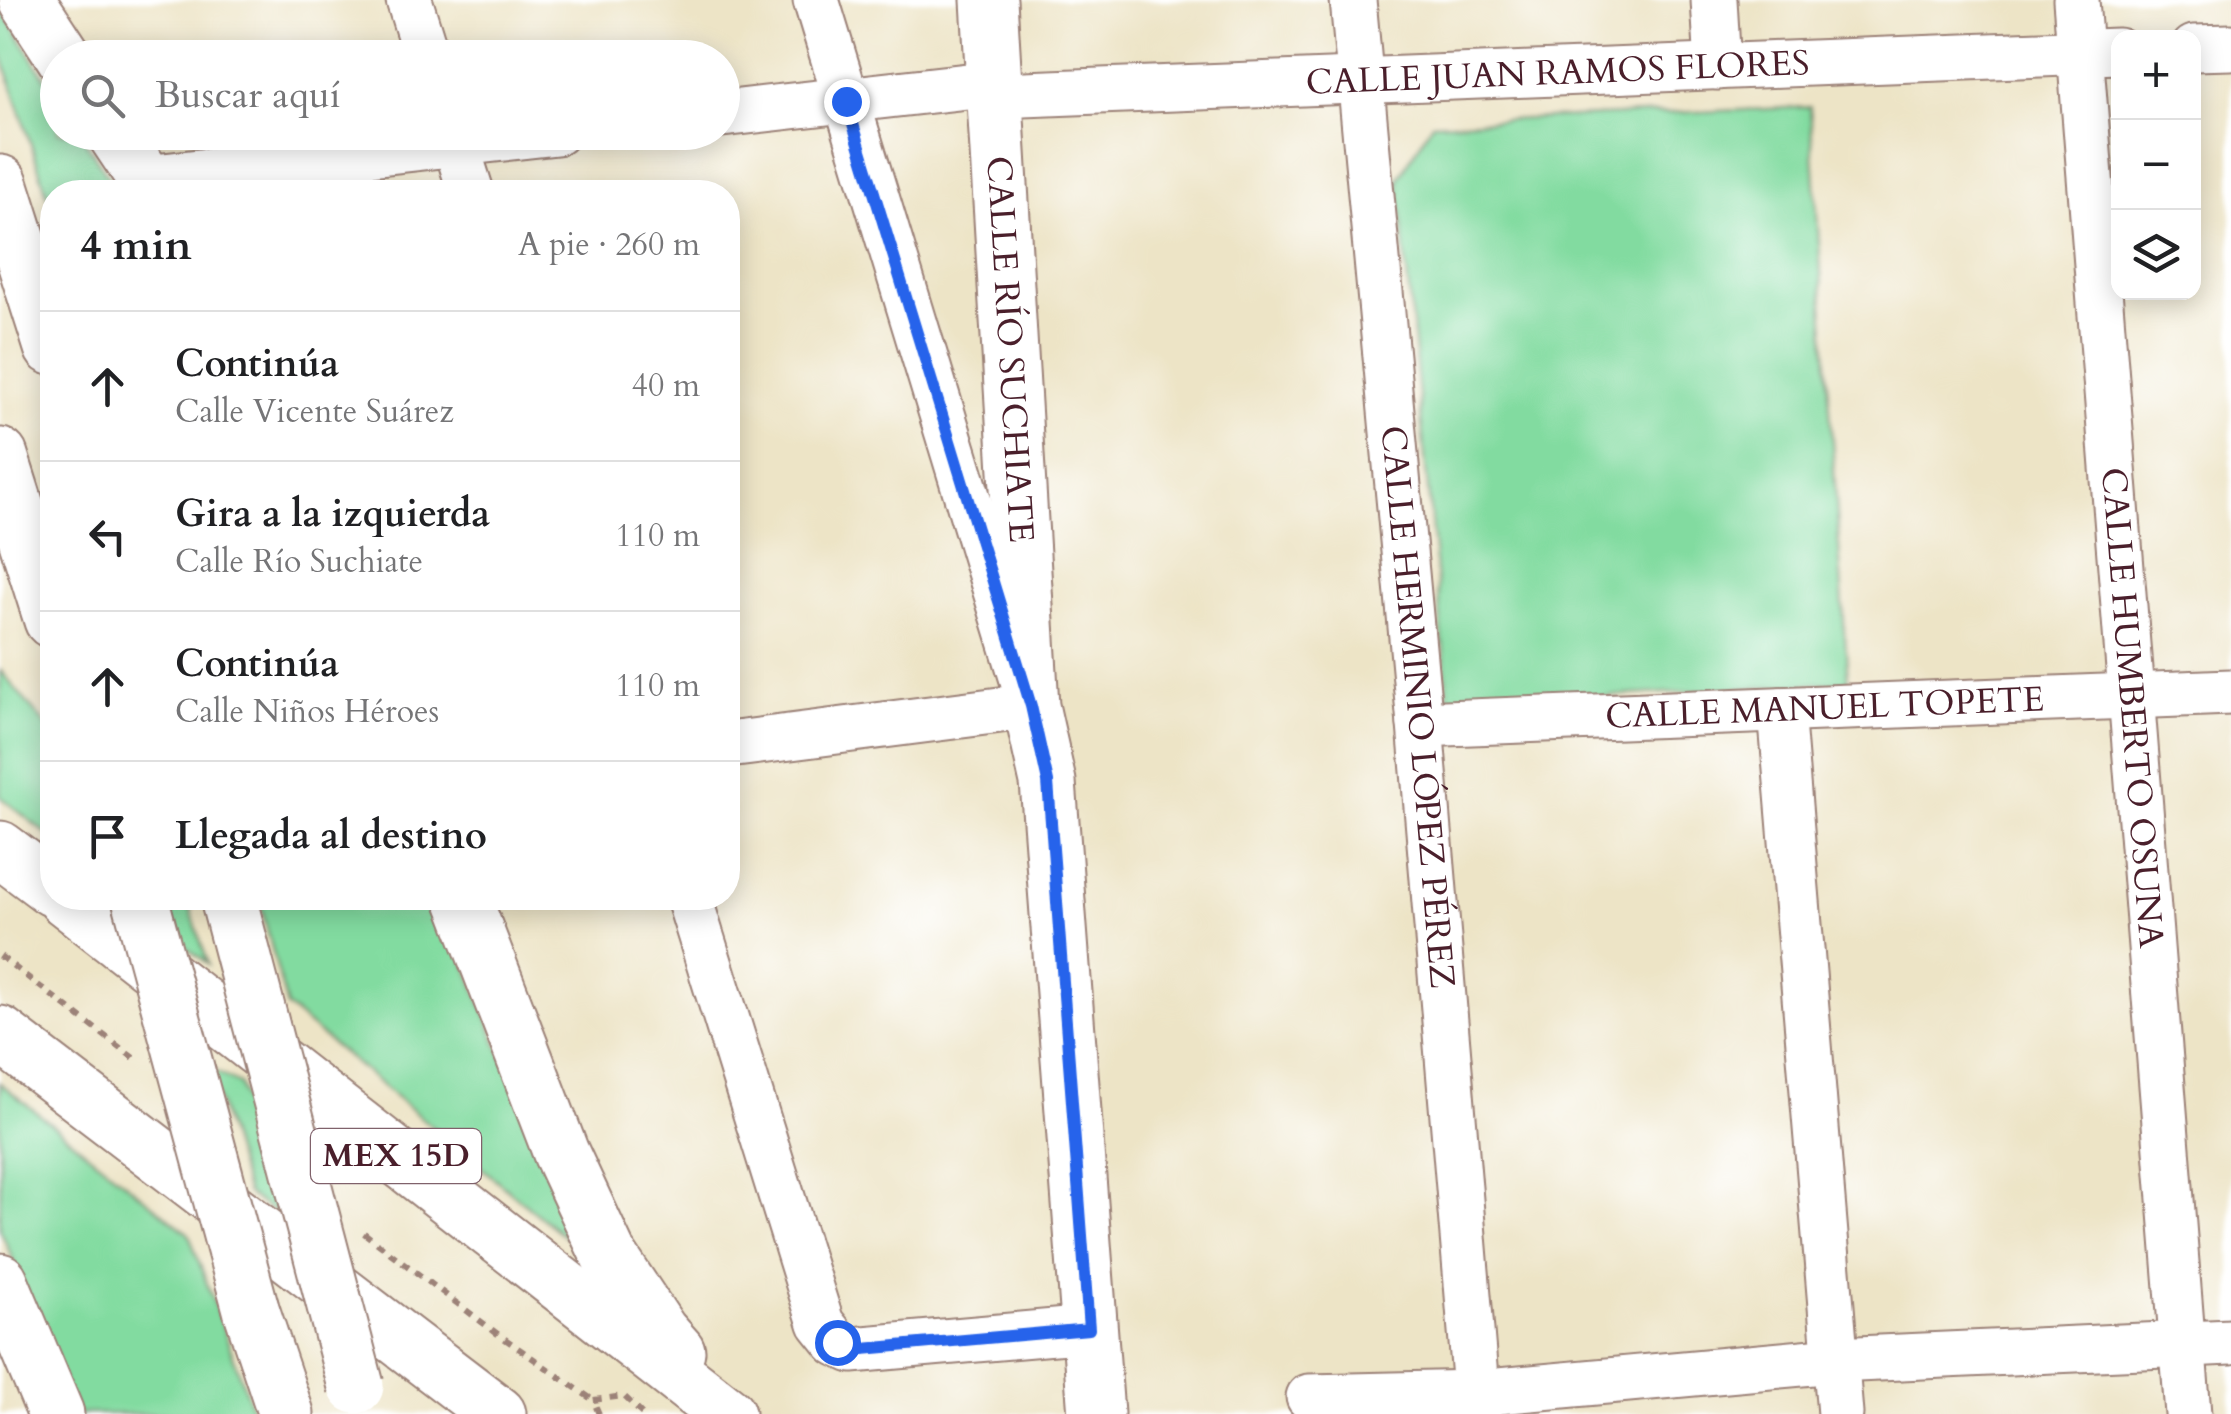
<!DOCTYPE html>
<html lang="es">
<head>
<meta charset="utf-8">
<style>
	:root { --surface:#fff; --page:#f6f6f6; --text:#202124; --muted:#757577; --line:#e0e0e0 }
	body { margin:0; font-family:Cardo,serif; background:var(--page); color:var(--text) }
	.controls { position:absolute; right:30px; top:30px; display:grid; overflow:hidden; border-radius:20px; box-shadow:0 5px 25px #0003 }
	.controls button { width:90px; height:90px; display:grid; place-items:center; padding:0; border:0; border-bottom:2px solid var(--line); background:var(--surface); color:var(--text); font:50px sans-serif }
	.stop { position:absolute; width:30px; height:30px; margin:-22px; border:8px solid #2563eb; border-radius:50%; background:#fff }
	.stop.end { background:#2563eb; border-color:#fff; box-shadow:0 2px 10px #0008 }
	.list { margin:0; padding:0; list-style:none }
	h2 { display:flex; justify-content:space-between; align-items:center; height:130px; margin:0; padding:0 40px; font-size:42px }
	h2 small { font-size:32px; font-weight:400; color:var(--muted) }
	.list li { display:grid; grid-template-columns:65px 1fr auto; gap:30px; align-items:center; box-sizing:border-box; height:150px; padding:0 40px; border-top:2px solid var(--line) }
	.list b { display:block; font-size:38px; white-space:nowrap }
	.list p { margin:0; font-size:32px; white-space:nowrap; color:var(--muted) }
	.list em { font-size:32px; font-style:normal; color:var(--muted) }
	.icon { flex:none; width:55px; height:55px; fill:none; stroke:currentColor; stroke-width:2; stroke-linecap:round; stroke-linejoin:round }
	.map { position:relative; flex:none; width:2231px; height:1414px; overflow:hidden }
	.search { position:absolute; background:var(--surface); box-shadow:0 5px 25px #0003; left:40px; top:40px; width:700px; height:110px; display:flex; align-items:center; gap:25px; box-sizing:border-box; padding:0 35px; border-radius:55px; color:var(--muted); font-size:38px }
	.panel { position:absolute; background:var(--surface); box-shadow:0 5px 25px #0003; left:40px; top:180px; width:700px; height:730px; border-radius:40px }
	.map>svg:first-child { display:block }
	.green { fill:#82dba0; stroke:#667d66; stroke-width:2.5 }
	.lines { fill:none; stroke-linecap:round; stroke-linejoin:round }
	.minor-casing { stroke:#9c8278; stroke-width:49 }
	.secondary-casing { stroke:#9c8278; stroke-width:59 }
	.trunk-casing { stroke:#9c8278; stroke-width:59 }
	.path { stroke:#9c8278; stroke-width:6; stroke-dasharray:8 8; stroke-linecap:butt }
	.minor { stroke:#fff; stroke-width:45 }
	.secondary { stroke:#fff; stroke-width:55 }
	.trunk { stroke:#fff; stroke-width:55 }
	.trunk-bridge-casing { stroke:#9c8278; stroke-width:59; stroke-linecap:butt }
	.path-bridge { stroke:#9c8278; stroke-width:6; stroke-dasharray:8 8; stroke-linecap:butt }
	.trunk-bridge { stroke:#fff; stroke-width:55 }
	.route { stroke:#2563eb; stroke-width:12 }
	.labels { text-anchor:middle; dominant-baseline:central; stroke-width:8; stroke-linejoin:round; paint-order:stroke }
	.shield { fill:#fff; stroke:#80626b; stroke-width:2.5 }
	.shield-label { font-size:32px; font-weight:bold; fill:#4a1f2b }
	.street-label { font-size:35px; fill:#4a1f2b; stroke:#fff }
</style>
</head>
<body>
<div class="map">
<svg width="2231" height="1414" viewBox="0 0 2231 1414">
	<rect width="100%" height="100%" fill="#fff"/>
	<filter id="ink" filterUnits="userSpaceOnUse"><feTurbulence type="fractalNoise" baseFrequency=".01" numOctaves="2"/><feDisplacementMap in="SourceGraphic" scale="20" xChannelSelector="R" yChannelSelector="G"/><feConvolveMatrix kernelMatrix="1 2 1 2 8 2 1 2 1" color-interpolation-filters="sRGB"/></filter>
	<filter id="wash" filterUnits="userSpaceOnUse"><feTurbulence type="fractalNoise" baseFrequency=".0048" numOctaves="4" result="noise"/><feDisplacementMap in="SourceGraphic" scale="40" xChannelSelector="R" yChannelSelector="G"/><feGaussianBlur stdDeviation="2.25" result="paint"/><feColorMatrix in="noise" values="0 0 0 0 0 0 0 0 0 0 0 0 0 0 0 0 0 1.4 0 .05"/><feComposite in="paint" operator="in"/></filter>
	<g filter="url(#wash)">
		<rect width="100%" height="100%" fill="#ede4c6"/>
		<g class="green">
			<path d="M0,12l5,2 52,83 1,35 22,1 38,59h-66v17l-52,-160z"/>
			<path d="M1810,107l38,575 -399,24 -51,-526 34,-57z"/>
			<path d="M0,670l52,63v105l-52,-41z"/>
			<path d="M164,898h23l21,66 -34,-26z"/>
			<path d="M259,898h180l142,352 -294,-243z"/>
			<path d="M208,1068l31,16 39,131 -31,-21z"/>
			<path d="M0,1083l189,151 65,180h-177l-77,-185z"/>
		</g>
	</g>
	<g filter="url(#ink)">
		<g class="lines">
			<defs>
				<g id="minor">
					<path d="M409,0l18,58"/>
					<path id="s1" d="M1353,0l67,724 58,690"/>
					<path d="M1714,0l4,67"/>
					<path id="s2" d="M2076,0l112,1414"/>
					<path d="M2194,48l37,-1"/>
					<path id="s3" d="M996,95l1122,-44"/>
					<path d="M722,114l272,-31"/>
					<path d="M452,132l19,60"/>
					<path d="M145,178l412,-46"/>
					<path d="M1781,710l59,704"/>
					<path id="s4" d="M1420,724l811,-32"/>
					<path d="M728,745l303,-39 -215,-706"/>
					<path d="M689,898l132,425 16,20 15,7 237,-21"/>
					<path d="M1309,1397l168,-4 358,-33 396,-18"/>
				</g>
				<g id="secondary">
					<path id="s5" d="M989,0l42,706 17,76 48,632"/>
				</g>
				<g id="trunk">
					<path d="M27,0l38,58"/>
					<path d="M114,132l40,60"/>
					<path d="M0,183l52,164"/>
					<path d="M0,456l52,164"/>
					<path d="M0,849l52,39"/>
					<path d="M65,898l662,516"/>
					<path d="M463,898l98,255 47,101 52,78 17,19"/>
					<path d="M0,1034l498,380"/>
					<path d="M0,1281l56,133"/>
					<path d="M251,1309l35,105"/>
				</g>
			</defs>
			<use href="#minor" class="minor-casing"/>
			<use href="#secondary" class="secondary-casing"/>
			<use href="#trunk" class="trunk-casing"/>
			<g class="path">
				<path d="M68,192l28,-5"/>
				<path d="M599,1414l-6,-14 31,-4 18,18"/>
			</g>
			<use href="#minor" class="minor"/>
			<use href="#secondary" class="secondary"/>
			<use href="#trunk" class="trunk"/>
			<defs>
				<g id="trunk-bridge">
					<path d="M140,898l111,411"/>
					<path d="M228,898l128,488"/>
				</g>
			</defs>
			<use href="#trunk-bridge" class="trunk-bridge-casing"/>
			<g class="path-bridge">
				<path d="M0,956l135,103"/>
				<path d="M364,1233l131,99 98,68"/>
			</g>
			<use href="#trunk-bridge" class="trunk-bridge"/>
		</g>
	</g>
	<g class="lines" filter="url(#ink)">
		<path class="route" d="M837,1342l15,8 237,-21 -41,-547 -17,-76 -185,-605"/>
	</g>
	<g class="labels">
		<rect class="shield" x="311" y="1129" width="170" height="54" rx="8"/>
		<g class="shield-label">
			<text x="396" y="1156">MEX 15D</text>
		</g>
		<g class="street-label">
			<text stroke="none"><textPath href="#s3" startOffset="562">CALLE JUAN RAMOS FLORES</textPath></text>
			<text stroke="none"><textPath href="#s5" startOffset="350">CALLE RÍO SUCHIATE</textPath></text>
			<text stroke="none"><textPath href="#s1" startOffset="710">CALLE HERMINIO LÓPEZ PÉREZ</textPath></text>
			<text stroke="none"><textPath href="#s2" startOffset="710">CALLE HUMBERTO OSUNA</textPath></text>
			<text stroke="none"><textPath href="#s4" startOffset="405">CALLE MANUEL TOPETE</textPath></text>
		</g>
	</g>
</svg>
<div class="controls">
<button>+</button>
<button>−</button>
<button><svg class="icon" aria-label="layers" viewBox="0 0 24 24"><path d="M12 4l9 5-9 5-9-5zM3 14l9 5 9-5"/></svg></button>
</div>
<div class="stop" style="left:837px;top:1342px"></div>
<div class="stop end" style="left:846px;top:101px"></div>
<div class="search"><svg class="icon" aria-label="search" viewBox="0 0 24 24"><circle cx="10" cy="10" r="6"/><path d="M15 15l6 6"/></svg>Buscar aquí</div>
<section class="panel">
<h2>4 min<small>A pie · 260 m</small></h2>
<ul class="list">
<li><svg class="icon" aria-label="ahead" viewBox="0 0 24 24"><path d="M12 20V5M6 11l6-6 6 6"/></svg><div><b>Continúa</b><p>Calle Vicente Suárez</p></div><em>40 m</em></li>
<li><svg class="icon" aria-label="left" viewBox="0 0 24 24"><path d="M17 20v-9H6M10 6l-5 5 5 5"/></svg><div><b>Gira a la izquierda</b><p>Calle Río Suchiate</p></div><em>110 m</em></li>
<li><svg class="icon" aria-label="ahead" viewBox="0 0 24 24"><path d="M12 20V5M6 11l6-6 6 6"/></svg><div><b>Continúa</b><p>Calle Niños Héroes</p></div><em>110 m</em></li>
<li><svg class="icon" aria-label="arrive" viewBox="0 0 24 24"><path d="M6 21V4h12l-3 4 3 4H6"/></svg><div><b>Llegada al destino</b></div></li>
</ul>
</section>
</div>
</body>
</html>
